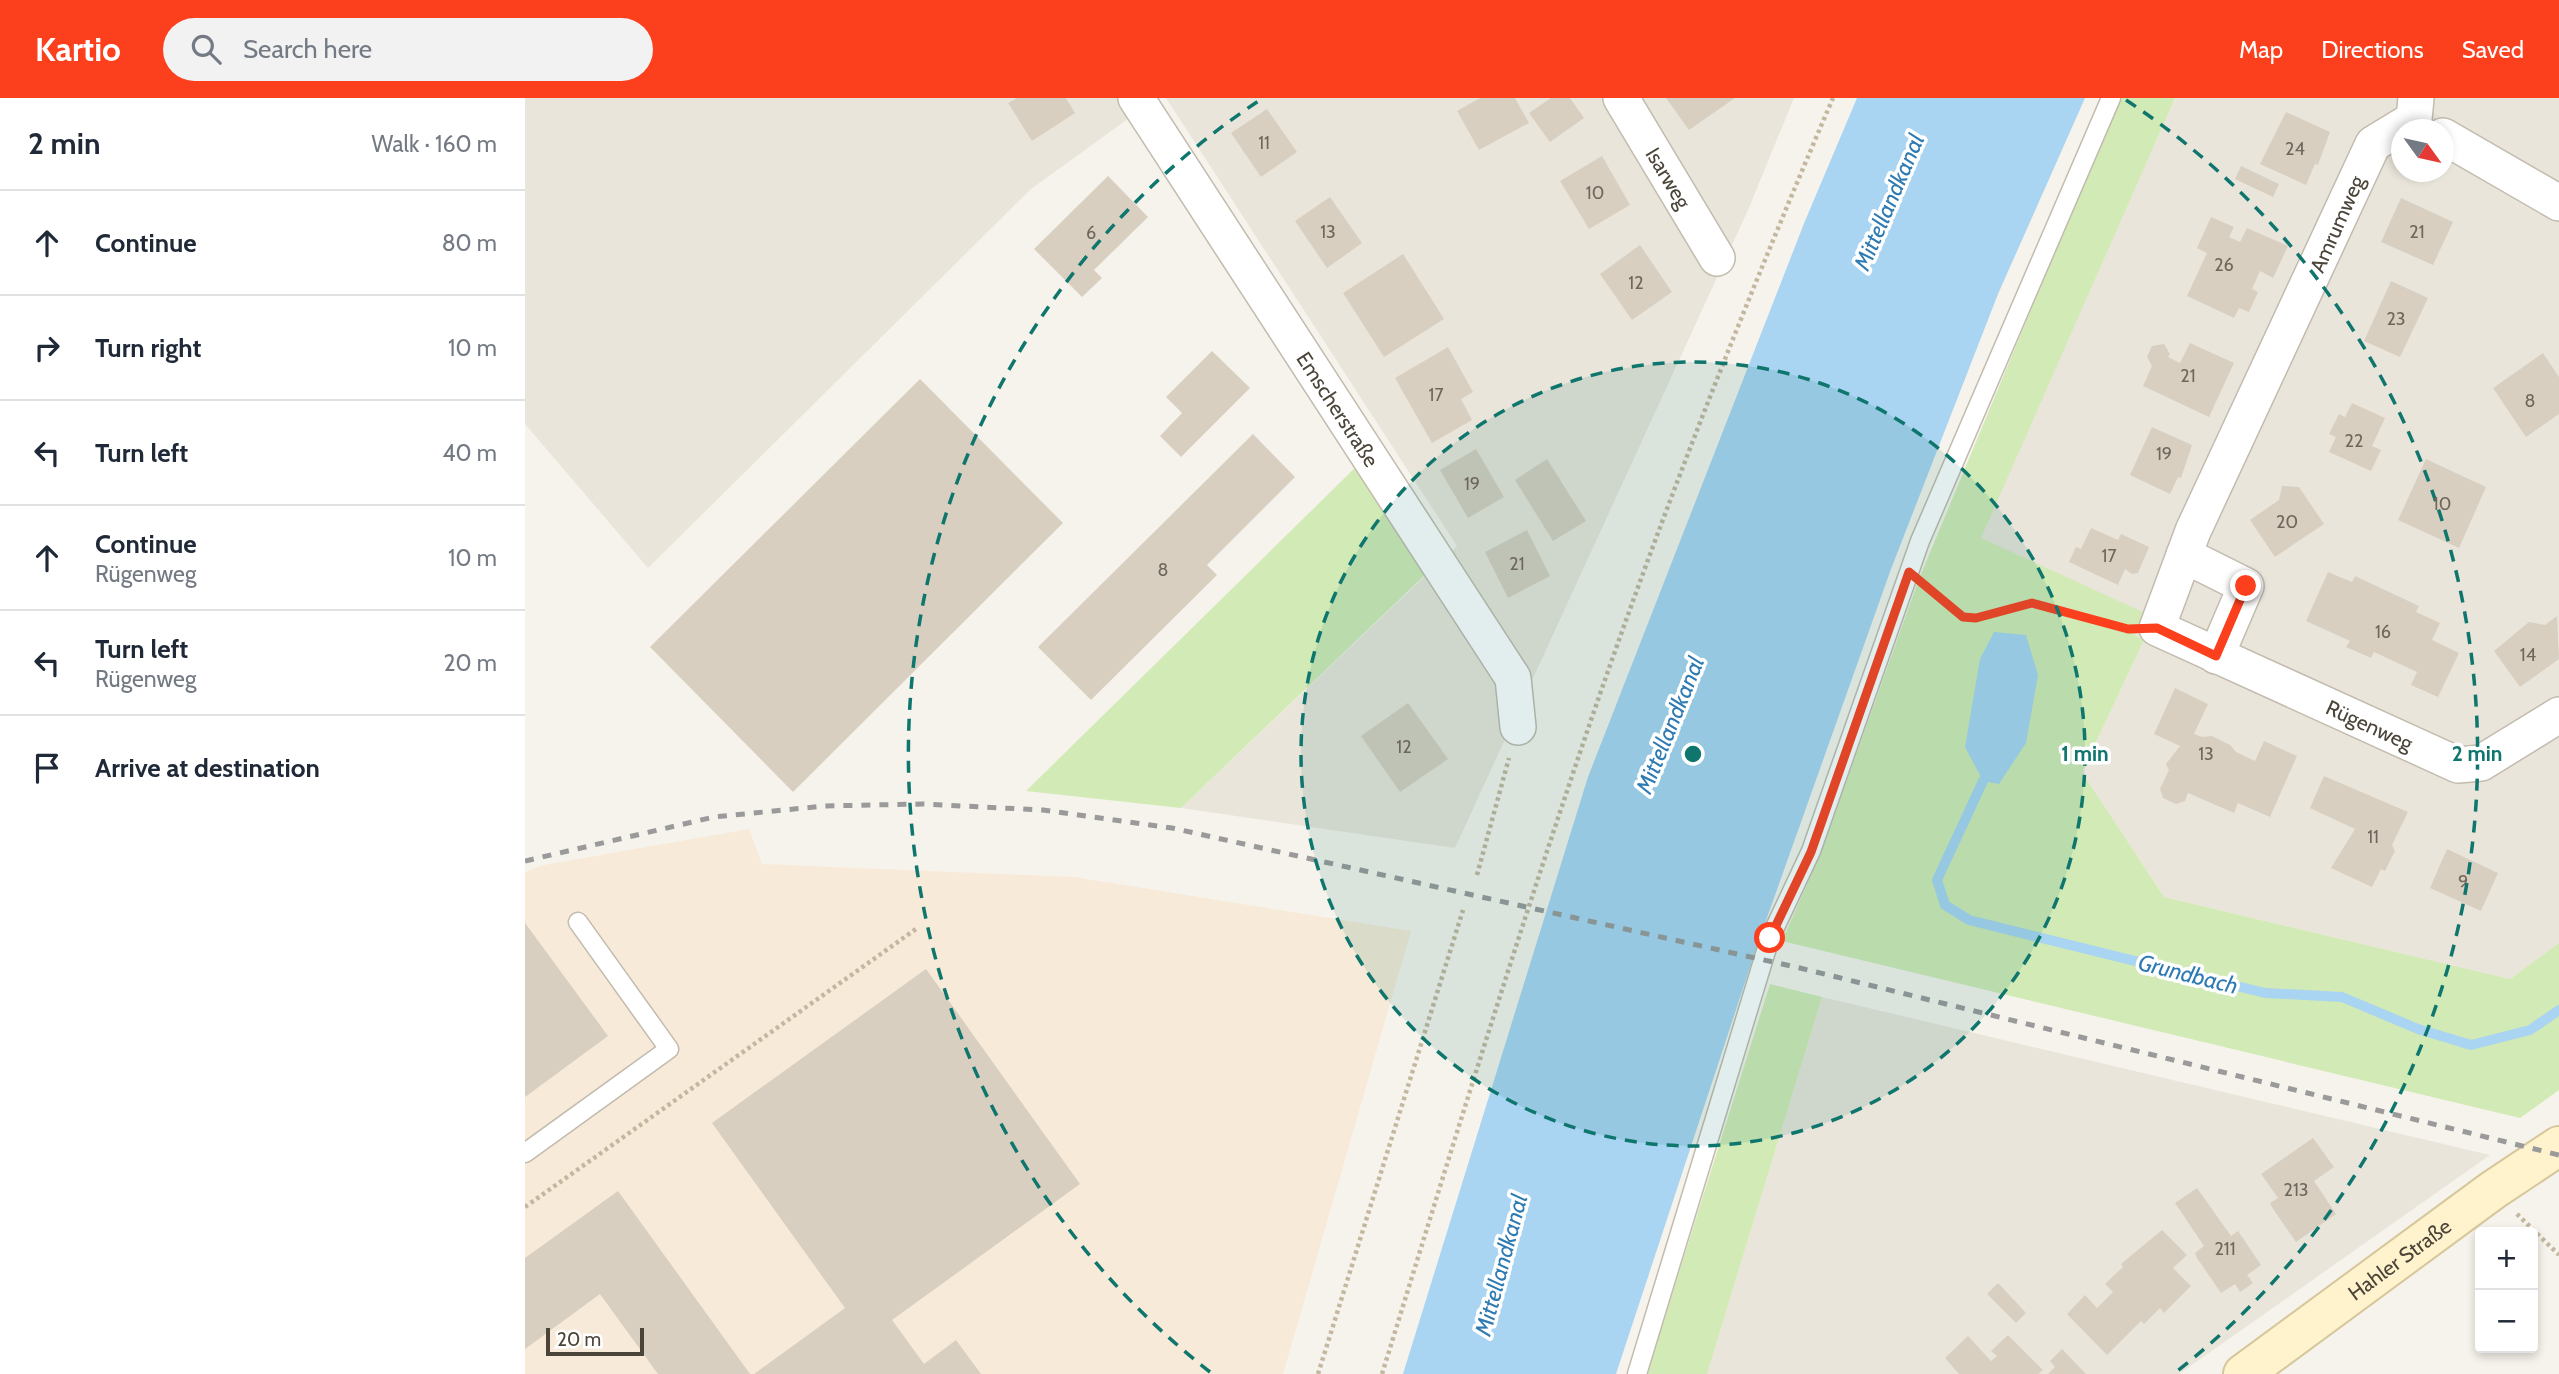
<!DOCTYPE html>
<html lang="en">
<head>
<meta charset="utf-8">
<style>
	:root { --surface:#fff; --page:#f2f2f3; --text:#1f2937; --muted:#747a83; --line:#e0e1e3; --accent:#fc3f1d }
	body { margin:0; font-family:Cabin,sans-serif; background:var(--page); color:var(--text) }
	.controls { position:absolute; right:21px; bottom:21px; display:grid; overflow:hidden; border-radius:7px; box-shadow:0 4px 10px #0003 }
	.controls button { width:63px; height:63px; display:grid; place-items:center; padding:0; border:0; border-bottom:2px solid var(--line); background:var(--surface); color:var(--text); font:35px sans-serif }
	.compass { position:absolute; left:1866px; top:21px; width:63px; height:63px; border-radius:50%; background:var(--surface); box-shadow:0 4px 10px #0003; rotate:123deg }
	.scale { position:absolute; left:21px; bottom:18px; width:98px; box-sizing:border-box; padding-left:7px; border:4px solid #4b4439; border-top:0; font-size:19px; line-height:24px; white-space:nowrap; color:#4b4439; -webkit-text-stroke:5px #fff; paint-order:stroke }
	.stop { position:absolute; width:21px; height:21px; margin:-16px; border:5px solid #fc3f1d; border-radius:50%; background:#fff }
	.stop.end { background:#fc3f1d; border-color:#fff; box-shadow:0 2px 7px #0008 }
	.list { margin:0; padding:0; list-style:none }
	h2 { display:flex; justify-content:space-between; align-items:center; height:91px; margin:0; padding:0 28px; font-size:30px }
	h2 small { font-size:23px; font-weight:400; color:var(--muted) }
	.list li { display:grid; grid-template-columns:46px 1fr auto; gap:21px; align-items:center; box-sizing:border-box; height:105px; padding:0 28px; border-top:2px solid var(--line) }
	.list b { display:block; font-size:26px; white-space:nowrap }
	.list p { margin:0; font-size:23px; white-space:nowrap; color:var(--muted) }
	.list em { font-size:23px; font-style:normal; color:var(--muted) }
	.icon { flex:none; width:38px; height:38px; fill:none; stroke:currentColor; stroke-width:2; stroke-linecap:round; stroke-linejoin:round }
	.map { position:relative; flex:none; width:2034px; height:1276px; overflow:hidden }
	header { display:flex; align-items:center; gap:42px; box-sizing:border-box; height:98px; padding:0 35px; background:var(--accent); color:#fff }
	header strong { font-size:33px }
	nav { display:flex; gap:38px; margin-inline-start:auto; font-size:24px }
	.search { width:490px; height:63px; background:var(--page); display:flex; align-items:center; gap:18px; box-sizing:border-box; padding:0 24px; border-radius:38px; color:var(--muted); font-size:26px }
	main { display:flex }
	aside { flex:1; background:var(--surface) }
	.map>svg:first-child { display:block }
	.residential { fill:#eae5da; fill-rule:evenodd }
	.commercial { fill:#f7ead8 }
	.green { fill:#d2eab5 }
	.water { fill:#a9d4f2 }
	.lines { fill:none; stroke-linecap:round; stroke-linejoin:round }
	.stream { stroke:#a9d4f2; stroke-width:10 }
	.building { fill:#d8cfc1 }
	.lane-casing { stroke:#c2bbae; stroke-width:21 }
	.street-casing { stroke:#c2bbae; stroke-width:38 }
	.secondary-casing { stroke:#d6c79b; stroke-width:42 }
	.path { stroke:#c4b79f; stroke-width:4.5; stroke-dasharray:3.5 3.5; stroke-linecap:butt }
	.lane { stroke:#fff; stroke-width:18 }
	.street { stroke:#fff; stroke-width:35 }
	.secondary { stroke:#fff3cd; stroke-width:38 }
	.rail { stroke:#9a9a9a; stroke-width:5; stroke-dasharray:9 9; stroke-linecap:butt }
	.route { stroke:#fc3f1d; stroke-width:9 }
	.ring { fill:none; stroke:#0f766e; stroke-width:3.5; stroke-dasharray:12 9 }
	.labels { text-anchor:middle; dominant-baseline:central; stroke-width:7; stroke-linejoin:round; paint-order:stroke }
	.number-label { font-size:18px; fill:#6e675b }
	.street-label { font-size:21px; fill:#4b4439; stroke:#fff }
	.water-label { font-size:23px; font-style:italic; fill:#2e7ab2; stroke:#fff }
	.centre { fill:#0f766e; stroke:#fff; stroke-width:3.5 }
	.ring-label { font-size:21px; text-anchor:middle; font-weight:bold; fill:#0f766e; stroke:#fff; stroke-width:7; stroke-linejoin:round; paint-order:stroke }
</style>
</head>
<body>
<header>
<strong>Kartio</strong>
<div class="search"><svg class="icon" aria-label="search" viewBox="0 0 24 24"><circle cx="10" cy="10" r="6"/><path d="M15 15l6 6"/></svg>Search here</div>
<nav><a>Map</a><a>Directions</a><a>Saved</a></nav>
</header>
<main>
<aside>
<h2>2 min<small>Walk · 160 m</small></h2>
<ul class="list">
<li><svg class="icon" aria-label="ahead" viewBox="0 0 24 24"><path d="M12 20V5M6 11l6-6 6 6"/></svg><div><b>Continue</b></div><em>80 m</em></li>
<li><svg class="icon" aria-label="right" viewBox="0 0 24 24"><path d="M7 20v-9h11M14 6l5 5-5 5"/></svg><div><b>Turn right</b></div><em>10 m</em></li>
<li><svg class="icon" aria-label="left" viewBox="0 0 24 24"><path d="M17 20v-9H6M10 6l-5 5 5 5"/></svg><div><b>Turn left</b></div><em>40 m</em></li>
<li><svg class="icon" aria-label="ahead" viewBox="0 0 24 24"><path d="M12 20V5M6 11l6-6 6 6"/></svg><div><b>Continue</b><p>Rügenweg</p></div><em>10 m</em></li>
<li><svg class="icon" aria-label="left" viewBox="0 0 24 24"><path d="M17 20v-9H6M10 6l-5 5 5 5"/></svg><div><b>Turn left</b><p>Rügenweg</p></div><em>20 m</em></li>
<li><svg class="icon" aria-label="arrive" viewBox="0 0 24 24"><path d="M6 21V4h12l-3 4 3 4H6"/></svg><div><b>Arrive at destination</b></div></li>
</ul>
</aside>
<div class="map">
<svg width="2034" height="1276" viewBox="0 0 2034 1276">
	<rect width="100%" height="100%" fill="#f6f3ec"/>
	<g class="residential">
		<path d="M0,0h596l11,18 -101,73 -383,379 -123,-144z"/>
		<path d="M641,0h628l-46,112 -293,638 -274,-40 276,-262z"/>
		<path d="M1650,0h384v845l-49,36 -346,-82 -82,-125 62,-132 -164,-102zM1876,32h42v42h-42z"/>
		<path d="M1297,899l668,158 -311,219h-472z"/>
	</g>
	<path class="commercial" d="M224,731l13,35 312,13 337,54 -128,443h-758v-502l19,-7z"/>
	<g class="green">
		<path d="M1594,0h56l-194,440 164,75 -10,22 9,5 -62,132 82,125 346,82 49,-36v147l-39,28 -738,-177 39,-88 98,-274z"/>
		<path d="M837,363l67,110 -248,237 -155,-17z"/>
		<path d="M1245,886l52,13 -115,377h-60z"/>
	</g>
	<g class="water">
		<path d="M1332,0h228l-87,196 -107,275 -133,374 -142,431h-213l185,-597 217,-556z"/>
		<path d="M1469,534l32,3 12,40 -12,68 -27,41 -16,-3 -18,-34 15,-88z"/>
	</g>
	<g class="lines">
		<path class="stream" d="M1458,683l-46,99 8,25 24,15 296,73 77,4 76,32 53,16 59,-15 29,-20"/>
	</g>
	<g class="building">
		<path d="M492,0h49l9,15 -43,28 -24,-38z"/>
		<path d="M955,0h35l14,25 -50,27 -22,-39z"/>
		<path d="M1026,0h19l14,20 -34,24 -21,-29z"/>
		<path d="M1141,0h69l-46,32z"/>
		<path d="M742,11l30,43 -36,25 -30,-44z"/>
		<path d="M1761,14l44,20 -12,33 -3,-1 -9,21 -46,-21z"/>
		<path d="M1077,58l28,49 -41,24 -29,-48z"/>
		<path d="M1716,68l38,18 -6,13 -38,-18z"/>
		<path d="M583,78l40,41 -54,53 8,8 -20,19 -48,-48z"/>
		<path d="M805,99l32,46 -35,25 -32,-47z"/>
		<path d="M1876,100l52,24 -20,43 -52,-23z"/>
		<path d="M1686,119l23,10 -5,10 11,5 7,-14 41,18 -15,32 -13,-7 -8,18 6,3 -9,20 -10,-4 -5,10 -47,-22 20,-43 -10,-5z"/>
		<path d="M1115,147l32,47 -40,28 -32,-46z"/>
		<path d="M878,156l41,65 -60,38 -41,-64z"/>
		<path d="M1866,183l37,17 -28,59 -36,-16z"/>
		<path d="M1665,245l44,20 -25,54 -66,-31 9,-20 -5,-9 5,-11 12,-2 6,10 -2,3 12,6z"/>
		<path d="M923,249l25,45 -12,7 11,21 -40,23 -37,-65z"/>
		<path d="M687,253l38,37 -69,69 -21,-21 22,-23 -16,-16z"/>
		<path d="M2018,255l16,24v37l-33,23 -33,-49z"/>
		<path d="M395,281l143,144 -270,269 -143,-145z"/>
		<path d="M1827,305l33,15 -13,28 9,4 -10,21 -42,-19 7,-15 -7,-3 10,-20 6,3z"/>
		<path d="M1627,329l40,18 -11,33 -3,-1 -8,17 -40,-19z"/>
		<path d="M728,336l42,43 -88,88 10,10 -126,125 -53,-53z"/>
		<path d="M951,351l28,48 -36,21 -28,-48z"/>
		<path d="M1022,361l39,62 -33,20 -38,-61z"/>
		<path d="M1901,361l60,28 -27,61 -61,-28z"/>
		<path d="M1757,388l17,1 25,37 -49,33 -25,-37 29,-20z"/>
		<path d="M1566,430l27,12 3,-6 28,13 -11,26 -6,1 -7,-5 -7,16 -49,-23 7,-15 5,2z"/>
		<path d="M1002,432l23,46 -42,22 -23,-46z"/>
		<path d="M1803,474l24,10 3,-6 64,30 -3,6 24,11 -8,17 27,13 -21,44 -27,-12 6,-13 -43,-20 -3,6 -25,-11 4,-6 -44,-20z"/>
		<path d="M2032,518l2,43 -39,28 -26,-36 35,-29 16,3z"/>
		<path d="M1650,590l33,16 -14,30 8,3 10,-1 18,9 6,7 19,9 9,-20 33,15 -27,61 -32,-14 -4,10 -46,-20 -3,8 -9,3 -13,-6 -3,-9 9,-19 -3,-6 14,-18 -26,-12z"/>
		<path d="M883,605l40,56 -48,33 -39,-56z"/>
		<path d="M1799,678l84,36 -16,33 3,6 -10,20 -4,-2 -9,18 -41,-19 24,-39 -45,-21z"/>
		<path d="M1922,751l51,24 -17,38 -51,-23z"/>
		<path d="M0,825l83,113 -83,61z"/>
		<path d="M401,871l154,215 -188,136 32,44 32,-24 25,34h-227l91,-66 -133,-185z"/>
		<path d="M1788,1040l21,29 -20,14 22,33 -40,28 -23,-33 -3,-6 8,-5 -17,-24z"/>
		<path d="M1672,1090l34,48 7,-5 23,34 -14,10 6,8 -13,9 -5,-8 -14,9 -24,-35 -2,-5 9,-7 -29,-43z"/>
		<path d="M93,1093l132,183h-92l-58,-80 -75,55v-91z"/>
		<path d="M1637,1132l25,25 -14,13 18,18 -27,27 -4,-5 -16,16 -3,-3 -34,34 -40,-41 18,-19 12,13 16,-16 -8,-8 18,-17 -2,-3z"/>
		<path d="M1473,1185l28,30 -10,10 -29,-29z"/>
		<path d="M1483,1237l35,35 -5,4h-79l-14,-16 23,-22 23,25 6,-5 -6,-5z"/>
		<path d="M1537,1251l24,25h-38l7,-7 -5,-6z"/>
	</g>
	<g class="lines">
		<defs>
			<g id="lane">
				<path d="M0,1055l144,-104 -91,-127"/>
				<path d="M1112,1276l133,-436 41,-87 109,-310 191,-443"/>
			</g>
			<g id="street">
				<path id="s1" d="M611,0l377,580 5,49"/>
				<path id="s2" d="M1096,0l96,160"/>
				<path id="s3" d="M1891,0l-2,21 -41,25 -180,387 -36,97 301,137 23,-2 78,-48"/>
				<path d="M1918,38l116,67"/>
				<path d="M1659,457l62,31 -30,70"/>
			</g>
			<g id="secondary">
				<path id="s4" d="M1718,1276l250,-184 66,-44"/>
			</g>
		</defs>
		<use href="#lane" class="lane-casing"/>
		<use href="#street" class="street-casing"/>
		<use href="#secondary" class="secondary-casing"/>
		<g class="path">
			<path d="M1404,490l34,29 13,1 56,-15 92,25"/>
			<path d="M952,777l32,-117"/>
			<path d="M0,1109l391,-278"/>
			<path d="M1992,1116l42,41"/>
			<path d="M793,1276l145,-464"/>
			<path d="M857,1276c67,-217 134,-434 207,-648 72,-211 156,-423 244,-628"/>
		</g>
		<use href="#lane" class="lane"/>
		<use href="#street" class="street"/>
		<use href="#secondary" class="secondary"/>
		<path class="rail" d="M0,763l189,-44 110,-11 98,-2 121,6 129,18 628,140 759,187"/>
	</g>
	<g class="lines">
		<path class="route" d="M1245,840l41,-86 98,-280 54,45 13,1 56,-15 96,26 29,-1 59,28 30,-70"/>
	</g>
	<circle cx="1168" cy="656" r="392" fill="#0f766e" fill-opacity=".12"/>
	<g class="ring">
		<circle cx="1168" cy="656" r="392"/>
		<path d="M685 1274A784 784 0 0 1 735 2M1601 2A784 784 0 0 1 1651 1274"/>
	</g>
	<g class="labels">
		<g class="number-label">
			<text x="739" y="45">11</text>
			<text x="1770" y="51">24</text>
			<text x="1070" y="95">10</text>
			<text x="803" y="134">13</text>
			<text x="1892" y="134">21</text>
			<text x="566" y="135">6</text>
			<text x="1699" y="167">26</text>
			<text x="1111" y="185">12</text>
			<text x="1871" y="221">23</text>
			<text x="1663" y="278">21</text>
			<text x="911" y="297">17</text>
			<text x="2005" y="303">8</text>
			<text x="1829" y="343">22</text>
			<text x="1639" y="356">19</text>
			<text x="947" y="386">19</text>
			<text x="1917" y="406">10</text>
			<text x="1762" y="424">20</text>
			<text x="1584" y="458">17</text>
			<text x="992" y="466">21</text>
			<text x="638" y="472">8</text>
			<text x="1858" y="534">16</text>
			<text x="2003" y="557">14</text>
			<text x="879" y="649">12</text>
			<text x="1681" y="656">13</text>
			<text x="1848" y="739">11</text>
			<text x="1938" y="784">9</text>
			<text x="1771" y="1092">213</text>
			<text x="1700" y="1151">211</text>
		</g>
		<g class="street-label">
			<text stroke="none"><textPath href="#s2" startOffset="93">Isarweg</textPath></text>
			<text transform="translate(1812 126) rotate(-66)">Amrumweg</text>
			<text stroke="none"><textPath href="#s1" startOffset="371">Emscherstraße</textPath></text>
			<text stroke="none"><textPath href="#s3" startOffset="833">Rügenweg</textPath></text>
			<text stroke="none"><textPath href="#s4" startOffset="194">Hahler Straße</textPath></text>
		</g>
		<g class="water-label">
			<text transform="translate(1364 104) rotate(-67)">Mittellandkanal</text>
			<text transform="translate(1145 627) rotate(-68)">Mittellandkanal</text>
			<text transform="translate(1663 876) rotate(14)">Grundbach</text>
			<text transform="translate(976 1167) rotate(-75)">Mittellandkanal</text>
		</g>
	</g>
	<circle cx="1168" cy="656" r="10" class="centre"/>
	<g class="ring-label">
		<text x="1560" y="663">1 min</text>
		<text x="1952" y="663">2 min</text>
	</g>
</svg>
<div class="controls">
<button>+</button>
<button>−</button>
</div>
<svg class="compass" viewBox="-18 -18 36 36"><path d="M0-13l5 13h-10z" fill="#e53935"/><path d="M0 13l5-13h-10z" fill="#747a83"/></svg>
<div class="scale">20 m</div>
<div class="stop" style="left:1245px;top:840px"></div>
<div class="stop end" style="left:1721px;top:488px"></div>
</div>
</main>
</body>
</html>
